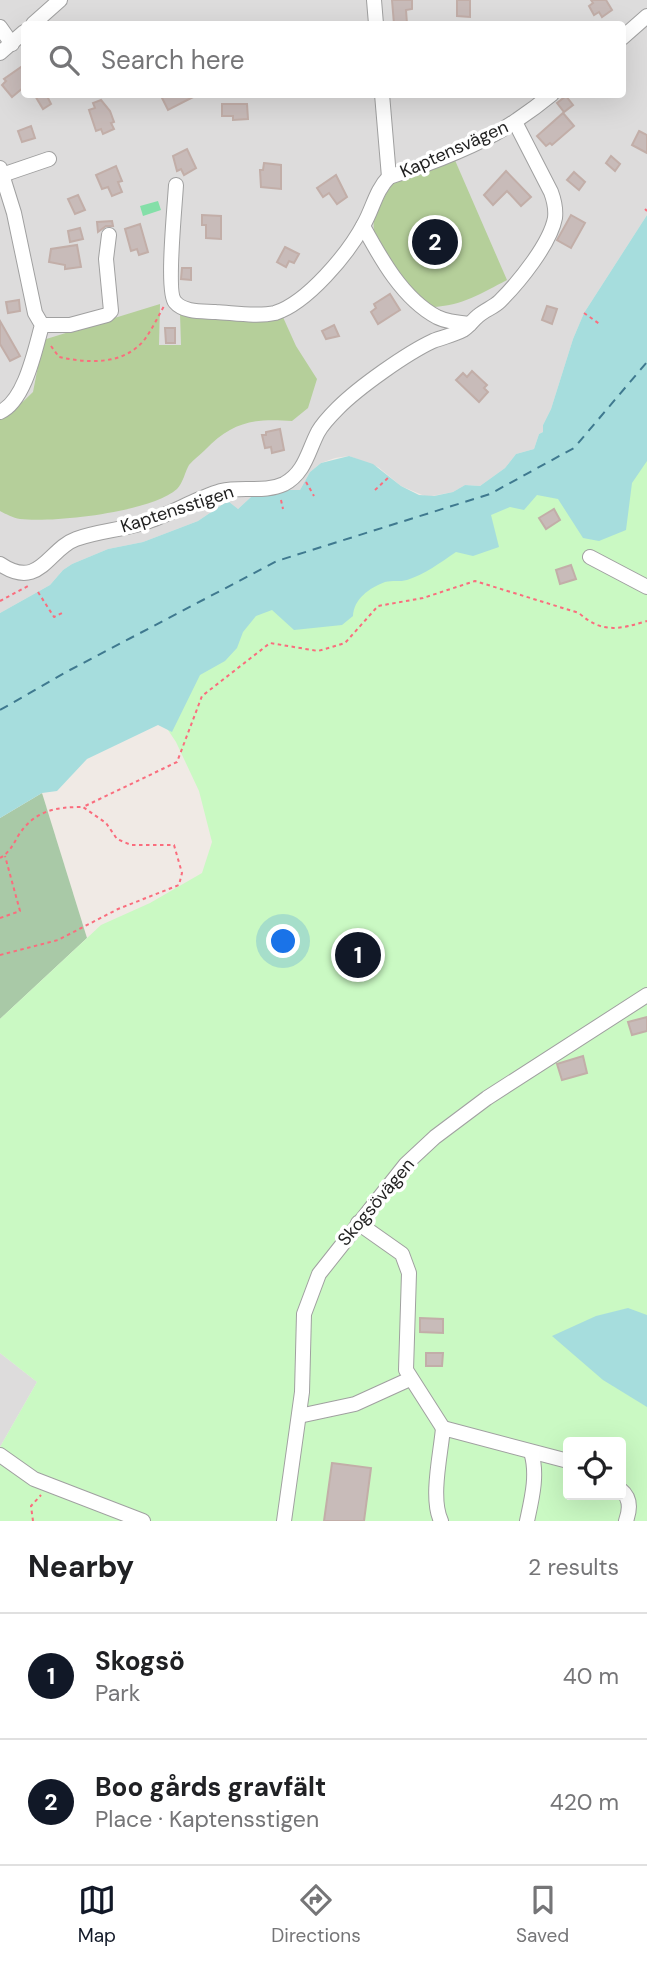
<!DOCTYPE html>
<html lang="en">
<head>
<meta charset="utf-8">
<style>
	:root { --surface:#fff; --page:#f6f6f6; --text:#202124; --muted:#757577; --line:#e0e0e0; --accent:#111827 }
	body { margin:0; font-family:"DM Sans",sans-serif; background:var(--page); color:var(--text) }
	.controls { position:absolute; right:21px; bottom:21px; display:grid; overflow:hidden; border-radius:7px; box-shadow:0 7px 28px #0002 }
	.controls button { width:63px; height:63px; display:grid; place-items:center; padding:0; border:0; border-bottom:2px solid var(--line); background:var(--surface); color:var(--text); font:35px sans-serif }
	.you { position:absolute; left:284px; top:942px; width:24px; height:24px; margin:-18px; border:5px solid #fff; border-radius:50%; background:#1a73e8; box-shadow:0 0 0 10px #1a73e833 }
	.badge { display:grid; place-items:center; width:46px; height:46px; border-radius:50%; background:var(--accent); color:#fff; font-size:23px; font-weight:700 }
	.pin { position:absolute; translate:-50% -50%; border:4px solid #fff; box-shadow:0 2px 7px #0006 }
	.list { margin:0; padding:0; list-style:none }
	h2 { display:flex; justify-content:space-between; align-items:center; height:91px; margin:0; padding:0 28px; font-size:30px }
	h2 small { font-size:23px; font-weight:400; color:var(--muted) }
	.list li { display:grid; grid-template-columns:46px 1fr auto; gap:21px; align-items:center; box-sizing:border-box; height:126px; padding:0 28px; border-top:2px solid var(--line) }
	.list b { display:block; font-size:26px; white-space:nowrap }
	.list p { margin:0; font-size:23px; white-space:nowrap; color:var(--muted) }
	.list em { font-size:23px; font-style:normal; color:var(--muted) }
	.icon { flex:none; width:38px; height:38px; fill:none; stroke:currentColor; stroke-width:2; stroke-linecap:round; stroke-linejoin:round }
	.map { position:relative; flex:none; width:647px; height:1521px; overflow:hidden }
	.search { position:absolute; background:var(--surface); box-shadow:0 7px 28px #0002; left:21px; right:21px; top:21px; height:77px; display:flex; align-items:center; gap:18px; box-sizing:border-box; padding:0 24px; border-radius:7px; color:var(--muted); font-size:26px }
	.sheet { height:343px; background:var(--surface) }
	nav { display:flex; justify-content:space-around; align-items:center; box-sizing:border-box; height:98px; border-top:2px solid var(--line); background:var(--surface); font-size:19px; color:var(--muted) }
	nav a { display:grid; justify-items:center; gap:4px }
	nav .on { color:var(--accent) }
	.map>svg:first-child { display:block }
	.residential { fill:#dddcdc; fill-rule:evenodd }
	.forest { fill:#b5cf9a }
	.cemetery { fill:#a9c9a7 }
	.park { fill:#caf9c3; fill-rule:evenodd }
	.pitch { fill:#84dfa8 }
	.water { fill:#a6dddd }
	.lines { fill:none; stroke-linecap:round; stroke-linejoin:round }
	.ferry { stroke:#3f798f; stroke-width:2; stroke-dasharray:9 7; stroke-linecap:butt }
	.building { fill:#c8bbb9; stroke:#c2aea8; stroke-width:2 }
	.minor-casing { stroke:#a0a0a0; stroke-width:16 }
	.path { stroke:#fa6d7d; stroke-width:2; stroke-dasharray:3.5 3.5; stroke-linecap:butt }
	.minor { stroke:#fff; stroke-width:14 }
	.labels { text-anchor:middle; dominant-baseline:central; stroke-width:7; stroke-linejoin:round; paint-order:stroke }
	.street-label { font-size:18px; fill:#1f1f1f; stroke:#fff }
</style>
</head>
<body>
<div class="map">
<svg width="647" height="1521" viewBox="0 0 647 1521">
	<rect width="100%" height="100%" fill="#f0eae5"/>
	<g class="residential">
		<path d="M0,0h647v215l-63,98 -11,26 -22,70 -8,16v7l-4,2 -5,15 -18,5 -11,14 -25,18 -15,-1 -12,7 -26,5 -26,-11 -23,-19 -29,-11 -14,2 -14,5 -11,9 -10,18h-14l-21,6 -14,1 -13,12 -15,-5 -25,17 -55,21 -35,7 -36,15 -9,6 -13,15 -50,28zM24,24h598v70h-598z"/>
		<path d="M0,1353l37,29 -37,65z"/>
	</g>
	<g class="forest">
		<path d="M454,158l53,122c-25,13 -45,26 -75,27 -21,-19 -47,-43 -57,-71 -4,-13 1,-25 8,-36 4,-8 8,-16 16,-22 12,-9 40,-15 55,-20z"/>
		<path d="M160,304l-1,41h22l-1,-32 102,2 14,31 21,33 -9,29 -16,13c-38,-3 -60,1 -87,29 -5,5 -12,10 -16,15 -4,7 -6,18 -12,24 -26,23 -123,34 -157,30 -7,-1 -14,-5 -20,-8v-93l8,-2 25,-24 10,-52z"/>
	</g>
	<path class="cemetery" d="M42,793l45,145 -87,81v-201z"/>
	<path class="park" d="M647,382v1139h-647v-74l37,-65 -37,-29v-334l101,-94 49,-22 52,-30 10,-31 -13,-51 -23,-49 -63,-94 294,-116zM568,1442h53v53h-53z"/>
	<path class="pitch" d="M158,201l3,9 -18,6 -3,-10z"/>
	<g class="water">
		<path d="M647,215v246l-15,22 -6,47 -27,11 -16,-3 -25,-39 -21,-4 -13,15 -14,-3 -19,8 8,32 -26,9 -17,-4c-16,11 -31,22 -49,28 -7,2 -15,0 -22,2 -16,6 -31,17 -32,34l-11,9 -48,5 -22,-20 -16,6 -13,16 -6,16 -12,13 -25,14 -28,57 -14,-7 -71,34 -30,32 -15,2 -42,25v-205l50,-28 13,-15 9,-6 36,-15 35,-7 55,-21 25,-17 6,-2 9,7 13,-12 14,-1 21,-6h14l10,-18 11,-9 28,-7 24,8 28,22 18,9 15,1 19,-4 12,-7 15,1 25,-18 11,-14 18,-5 5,-15 4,-2v-7l8,-16 22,-70 11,-26z"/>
		<path d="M628,1308l19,7v92l-44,-27 -51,-44 44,-20z"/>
	</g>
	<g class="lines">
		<path class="ferry" d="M0,710l68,-39 209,-110 213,-67 84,-46 73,-86"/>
	</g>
	<g class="building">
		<path d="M392,0h20v9l-6,1 1,14h-13z"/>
		<path d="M457,0h13v17l-13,-1z"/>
		<path d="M591,0h15l6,10 -10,7 -3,-5 -5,3 -5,-9 4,-3z"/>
		<path d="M24,65v22l-12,10 -10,-12 4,-4 -2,-2z"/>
		<path d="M34,94h12l5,10 -8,5z"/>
		<path d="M160,94h39l-31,16z"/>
		<path d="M566,96l7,9 -9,7 -7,-9z"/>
		<path d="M101,100l9,11 4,11 -3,1 3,6 -11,5 -2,-5 -5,2 -7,-21 6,-2 -2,-5z"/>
		<path d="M222,104h25l1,15 -15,1v-4h-11z"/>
		<path d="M563,113l11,13 -22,19 -2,-2 -4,3 -9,-10z"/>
		<path d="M31,126l4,12 -13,4 -4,-11z"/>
		<path d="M639,131l8,4v18l-15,-8z"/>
		<path d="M187,149l9,19 -12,7 -3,-6 -4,2 -4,-15z"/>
		<path d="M611,156l9,8 -5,7 -9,-8z"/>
		<path d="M264,163l17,2v24l-20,-2 -1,-17h3z"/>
		<path d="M116,166l6,15 -4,1 4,10 -10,4 -4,-9 -6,2 -6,-14z"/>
		<path d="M506,171l25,26 -10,9 -14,-15 -14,14 -9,-10z"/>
		<path d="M574,172l11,10 -6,8 -12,-10z"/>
		<path d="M336,175l11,22 -10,7 -8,-11 -6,4 -6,-9z"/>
		<path d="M78,195l7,15 -10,4 -7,-15z"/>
		<path d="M202,215l19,1v23l-15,-1v-13h-4z"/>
		<path d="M571,215l14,8 -14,25 -14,-8z"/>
		<path d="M112,221l1,5h-7l-8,6 -1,-10z"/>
		<path d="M140,224l8,28 -9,3 -2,-6 -6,2 -6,-22z"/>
		<path d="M80,228l3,11 -13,3 -2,-11z"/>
		<path d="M77,245l4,22 -16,2v-4l-16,-3 2,-13z"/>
		<path d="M285,247l14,7 -5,9 -5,-2 -3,6 -9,-5z"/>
		<path d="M182,268h9v12l-10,-1z"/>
		<path d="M390,294l10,16 -22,14 -7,-12 5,-4 -2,-4z"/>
		<path d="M19,300l1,11 -12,2 -2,-11z"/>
		<path d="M547,306l10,3 -5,15 -10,-4z"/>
		<path d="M0,321l20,35 -10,5 -10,-17z"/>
		<path d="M334,325l5,11 -13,3 -4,-8z"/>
		<path d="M165,328h10v15h-9z"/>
		<path d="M472,371l15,14 -3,3 4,4 -9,10 -23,-22 7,-7 4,4z"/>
		<path d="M280,429l4,21 -12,3 -1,-6 -6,1 -3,-13h4v-3z"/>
		<path d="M554,509l6,11 -14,9 -7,-11z"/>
		<path d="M571,565l5,14 -16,5 -4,-14z"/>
		<path d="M647,1017v14l-15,4 -4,-13z"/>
		<path d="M583,1056l4,17 -25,7 -5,-16z"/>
		<path d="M420,1318l23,1v14l-23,-1z"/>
		<path d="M426,1353h17l-1,13h-16z"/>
		<path d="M332,1463l39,5 -7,53h-40z"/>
	</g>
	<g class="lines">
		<defs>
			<g id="minor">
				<path d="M374,0l2,24"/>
				<path d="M33,24l27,-24"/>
				<path d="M0,27l12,17"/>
				<path d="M622,38l25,-22"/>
				<path d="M0,53l24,-21"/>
				<path d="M382,94l7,83c40,-13 94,-33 128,-57 12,-8 24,-17 35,-26"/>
				<path d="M0,168l14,45 21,100 7,12c-7,25 -17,76 -42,87"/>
				<path d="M2,175l47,-16"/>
				<path d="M176,185c-1,19 -10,107 -1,117 9,11 29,9 41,10 18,1 41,5 59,1 32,-10 73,-59 89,-89 9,-16 12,-34 25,-47"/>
				<path d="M363,226c18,33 40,73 74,91 10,5 22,6 33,7"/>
				<path d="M42,325h28l37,-10 4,-4 -5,-52 3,-24"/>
				<path d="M590,557l57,30"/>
				<path d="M0,564c40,27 48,-15 76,-25 22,-8 45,-9 67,-16 27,-8 51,-24 78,-32 20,-5 44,2 63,-7 21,-11 24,-33 34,-52 5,-9 13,-17 20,-24 21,-21 69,-55 95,-67 10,-4 21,-6 30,-11 6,-4 10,-10 15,-14 7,-6 16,-9 22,-15 19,-19 50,-57 55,-83 1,-9 -1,-18 -4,-26l-36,-70"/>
				<path d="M358,1223l44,31 7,19 -3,97 37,58"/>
				<path d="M299,1416l56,-12 55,-25"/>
				<path d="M0,1455l34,24 109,42"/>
				<path d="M621,1490c10,8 9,20 5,31"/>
				<path d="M284,1521l18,-129 2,-78 15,-40 87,-110 29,-27 52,-39 160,-103"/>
				<path d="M441,1521c-11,-23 0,-68 2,-93l125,33"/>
				<path d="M527,1521c5,-23 11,-47 4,-69"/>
			</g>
		</defs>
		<use href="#minor" class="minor-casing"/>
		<g class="path">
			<path d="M645,209l2,2"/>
			<path d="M584,313l17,12"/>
			<path d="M51,346l8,11c28,6 65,9 86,-18 7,-10 13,-22 19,-33"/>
			<path d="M306,482l8,14"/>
			<path d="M375,490l14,-13"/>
			<path d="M281,500l2,9"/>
			<path d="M38,592l16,25 8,-4"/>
			<path d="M0,601l28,-15"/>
			<path d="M0,858c9,-5 13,-13 18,-22 16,-25 36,-29 64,-29"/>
			<path d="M0,918l20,-7 -15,-55"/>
			<path d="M0,955l58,-15 60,-31 61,-24 3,-12 -8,-28h-43l-14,-6 -11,-16 -23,-16 94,-45 25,-66 68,-53 48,8 27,-8 33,-37 45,-8 52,-17 104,32c23,21 41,16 68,8"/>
			<path d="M33,1521l-2,-15 10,-11"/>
		</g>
		<use href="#minor" class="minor"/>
	</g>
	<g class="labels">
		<g class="street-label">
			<text transform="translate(454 149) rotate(-24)">Kaptensvägen</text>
			<text transform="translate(177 509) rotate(-18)">Kaptensstigen</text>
			<text transform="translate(376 1202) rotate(-50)">Skogsövägen</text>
		</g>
	</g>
</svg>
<div class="controls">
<button><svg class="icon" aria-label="locate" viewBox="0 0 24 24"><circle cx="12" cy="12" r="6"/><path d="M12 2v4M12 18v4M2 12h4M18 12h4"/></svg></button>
</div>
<div class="you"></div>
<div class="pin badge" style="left:358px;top:955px">1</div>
<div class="pin badge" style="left:435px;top:242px">2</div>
<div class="search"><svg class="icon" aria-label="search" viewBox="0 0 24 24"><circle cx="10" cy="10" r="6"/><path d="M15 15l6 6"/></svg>Search here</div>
</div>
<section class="sheet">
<h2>Nearby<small>2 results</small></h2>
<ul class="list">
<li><span class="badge">1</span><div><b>Skogsö</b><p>Park</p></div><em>40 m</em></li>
<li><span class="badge">2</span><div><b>Boo gårds gravfält</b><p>Place · Kaptensstigen</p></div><em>420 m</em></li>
</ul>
</section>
<nav>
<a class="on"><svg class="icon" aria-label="map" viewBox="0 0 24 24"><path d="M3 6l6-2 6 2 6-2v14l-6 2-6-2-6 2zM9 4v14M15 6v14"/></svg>Map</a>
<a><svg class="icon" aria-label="directions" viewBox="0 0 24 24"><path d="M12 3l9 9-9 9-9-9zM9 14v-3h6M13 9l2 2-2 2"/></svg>Directions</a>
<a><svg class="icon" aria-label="saved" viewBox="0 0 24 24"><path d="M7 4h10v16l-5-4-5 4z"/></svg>Saved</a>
</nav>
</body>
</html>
